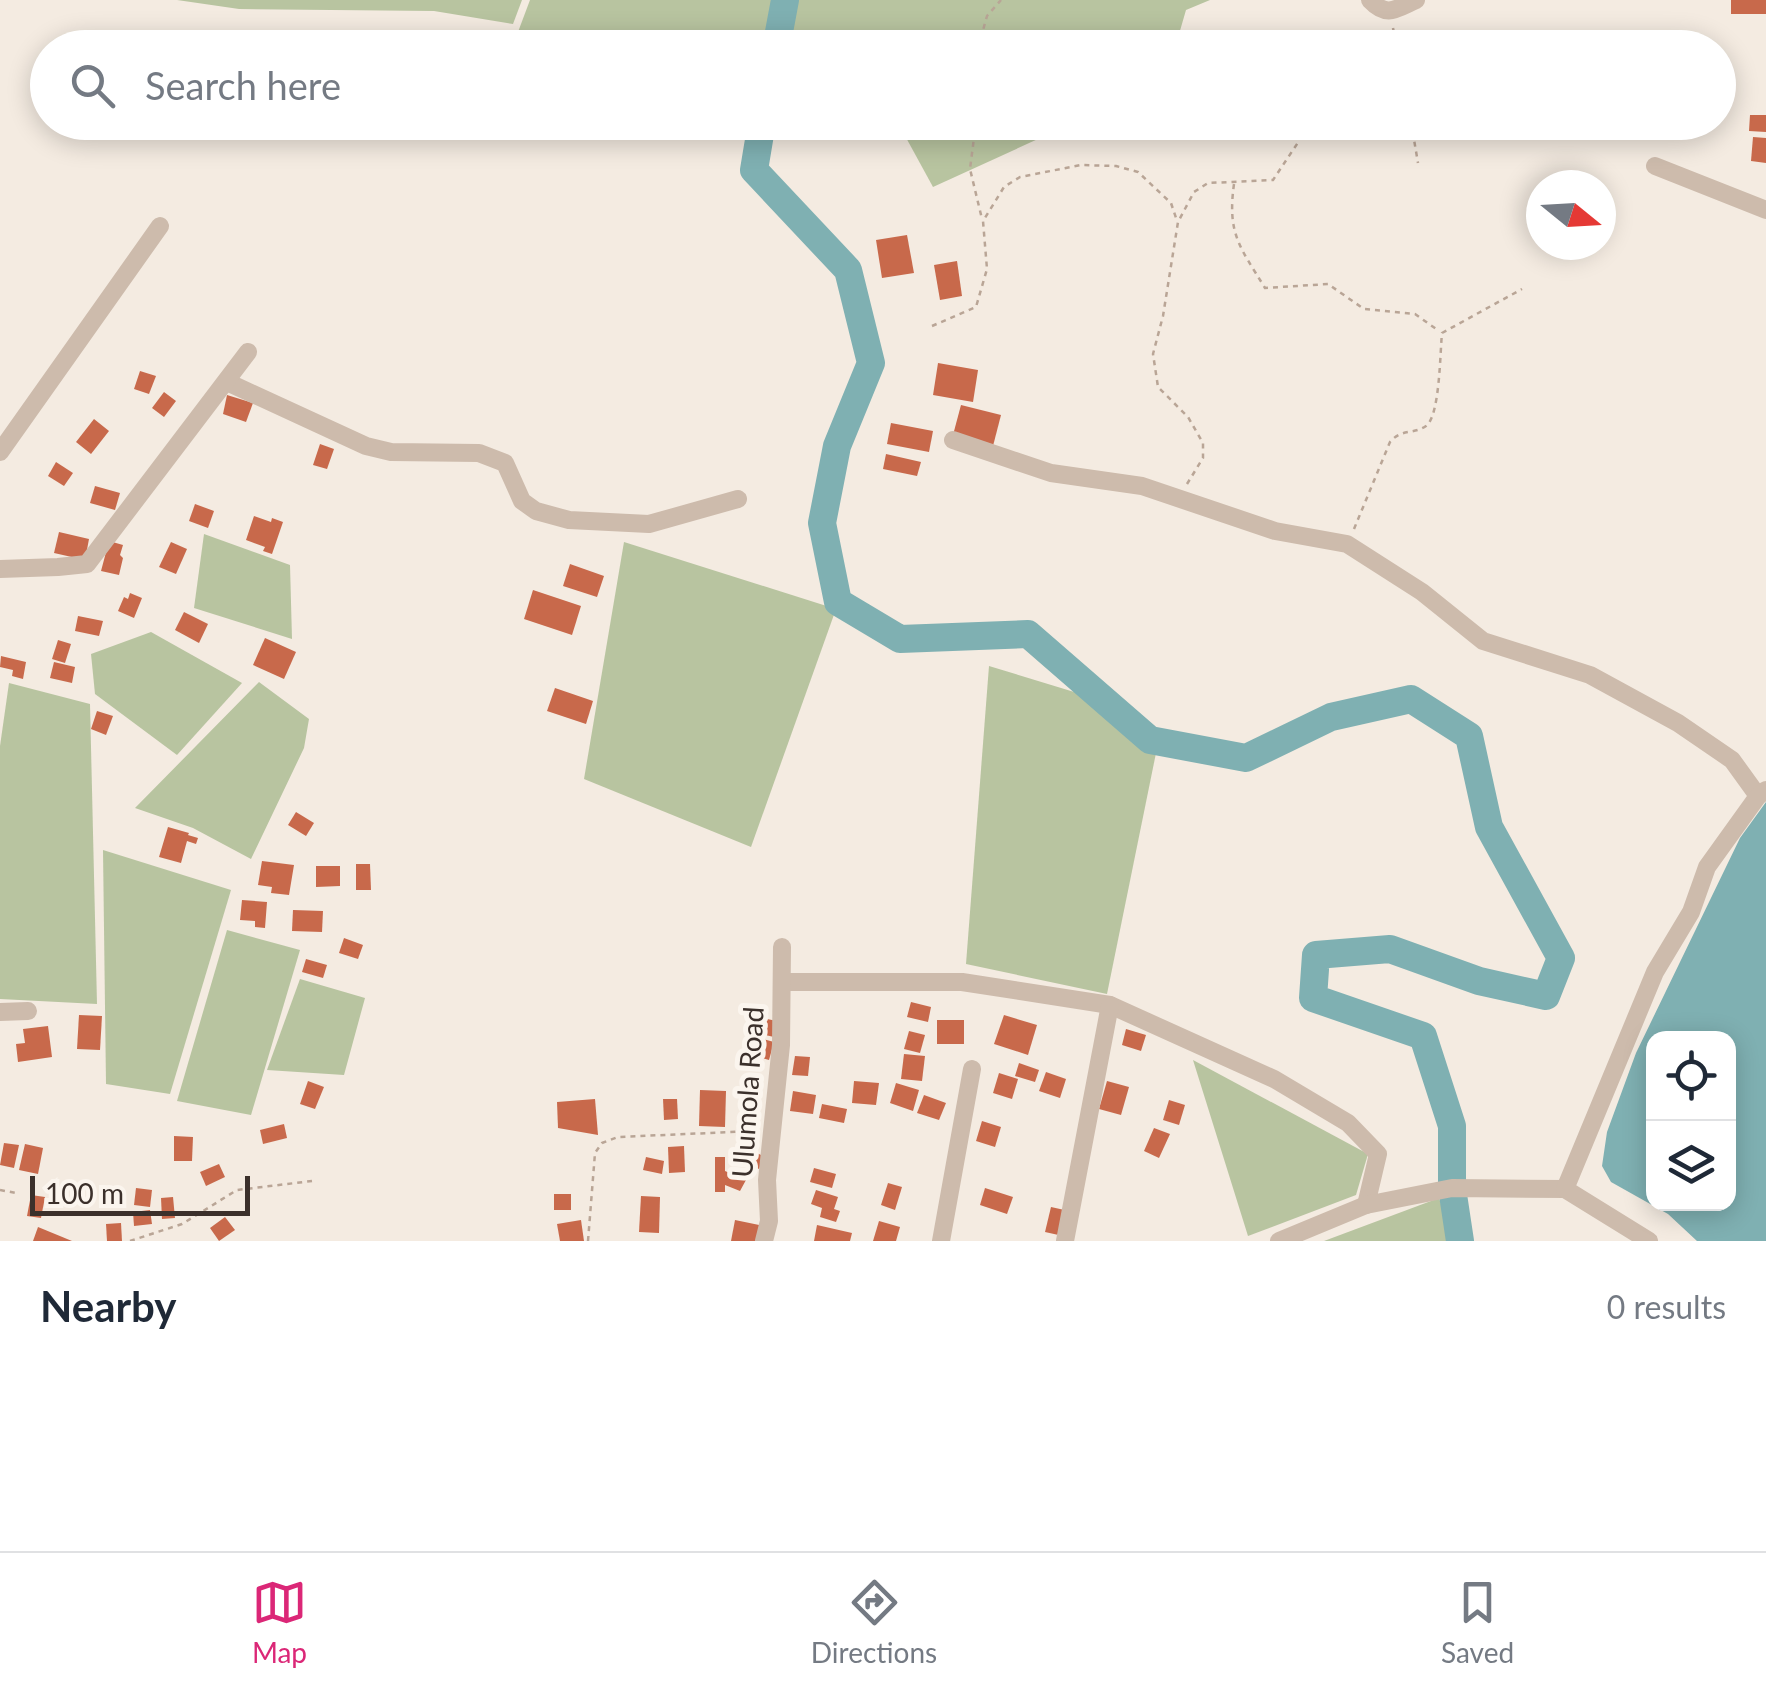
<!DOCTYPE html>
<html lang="en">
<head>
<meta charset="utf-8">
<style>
	:root { --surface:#fff; --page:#f2f2f3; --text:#1f2937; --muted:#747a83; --line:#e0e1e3; --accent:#db2777 }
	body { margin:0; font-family:Lato,sans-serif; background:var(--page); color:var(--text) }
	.controls { position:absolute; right:30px; bottom:30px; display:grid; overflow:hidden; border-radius:20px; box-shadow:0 5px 25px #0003 }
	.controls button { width:90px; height:90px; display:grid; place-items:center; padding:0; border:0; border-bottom:2px solid var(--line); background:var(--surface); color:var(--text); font:50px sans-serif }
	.compass { position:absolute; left:1526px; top:170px; width:90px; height:90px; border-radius:50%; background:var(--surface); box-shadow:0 5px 25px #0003; rotate:108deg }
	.scale { position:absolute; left:30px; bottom:25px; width:220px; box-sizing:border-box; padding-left:10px; border:5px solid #3b302b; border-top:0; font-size:28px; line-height:35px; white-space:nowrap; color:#3b302b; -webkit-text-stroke:8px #fbf5ee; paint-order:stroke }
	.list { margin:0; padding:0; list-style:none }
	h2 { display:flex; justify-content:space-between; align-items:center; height:130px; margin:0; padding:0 40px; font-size:42px }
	h2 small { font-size:32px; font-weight:400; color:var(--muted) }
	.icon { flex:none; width:55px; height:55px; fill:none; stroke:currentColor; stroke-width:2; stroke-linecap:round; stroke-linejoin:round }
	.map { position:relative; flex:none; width:1766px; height:1241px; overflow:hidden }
	.search { position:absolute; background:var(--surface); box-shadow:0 5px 25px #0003; left:30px; right:30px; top:30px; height:110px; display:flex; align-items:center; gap:25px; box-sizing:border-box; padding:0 35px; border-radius:55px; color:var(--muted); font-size:38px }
	.sheet { height:310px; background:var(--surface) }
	nav { display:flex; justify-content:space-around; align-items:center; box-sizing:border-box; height:140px; border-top:2px solid var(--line); background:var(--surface); font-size:28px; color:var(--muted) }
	nav a { display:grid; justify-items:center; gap:5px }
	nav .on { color:var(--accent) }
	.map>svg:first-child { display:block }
	.green { fill:#b8c4a0 }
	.water { fill:#7fb0b2; fill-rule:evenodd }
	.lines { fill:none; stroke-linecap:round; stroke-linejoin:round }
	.river { stroke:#7fb0b2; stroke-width:28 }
	.building { fill:#c8694b }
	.path { stroke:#b9a596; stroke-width:2.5; stroke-dasharray:5 5; stroke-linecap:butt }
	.street { stroke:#cdbbac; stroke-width:18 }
	.labels { text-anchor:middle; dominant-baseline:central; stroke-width:10; stroke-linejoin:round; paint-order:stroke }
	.street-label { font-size:28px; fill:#3b302b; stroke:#fbf5ee }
</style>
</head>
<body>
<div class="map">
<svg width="1766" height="1241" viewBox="0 0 1766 1241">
	<rect width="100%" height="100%" fill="#f4ebe1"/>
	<g class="green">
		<path d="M177,0h345l-9,24 -79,-13 -195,-2z"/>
		<path d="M530,0h680l-24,10 -11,38 -476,-1 -37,-8 -144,-7z"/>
		<path d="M898,123h175l-140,64z"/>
		<path d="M204,534l86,31 2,74 -98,-31z"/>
		<path d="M624,542l212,67 -85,238 -167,-68z"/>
		<path d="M151,632l91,51 -65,72 -82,-61 -4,-40z"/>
		<path d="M989,666l95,29 72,58 -49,241 -141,-30z"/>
		<path d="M259,682l50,37 -5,29 -53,111 -58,-31 -58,-20z"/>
		<path d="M9,683l81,21 7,300 -97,-5v-253z"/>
		<path d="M103,850l128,40 -61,204 -64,-10z"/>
		<path d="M227,930l73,20 -49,165 -74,-14z"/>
		<path d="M300,979l65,19 -21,77 -77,-5z"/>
		<path d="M1193,1060l175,94 -12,41 -108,41z"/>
		<path d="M1439,1198l14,43h-129z"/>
	</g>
	<path class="water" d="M1766,802v439h-69l-29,-27 -57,-32 -9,-16 5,-34 29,-79 104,-215zM1654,1038h74v166h-74z"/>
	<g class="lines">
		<g class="river">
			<path d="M776,48l9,-48"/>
			<path d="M762,122l-8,48 94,100 23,93 -34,83 -15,77 16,79 62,37 128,-5 122,106 96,18 85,-41 80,-18 58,37 20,91 72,131 -15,38 -67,-15 -89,-32 -74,6 -3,43 110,38 29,90v62l8,53"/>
		</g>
	</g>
	<g class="building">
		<rect x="1731" y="0" width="35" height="14"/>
		<path d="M1750,115h16v17l-17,-1z"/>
		<path d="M1753,137l13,1v25l-15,-2z"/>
		<path d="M907,235l7,38 -32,5 -6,-38z"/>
		<path d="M957,261l5,35 -22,4 -6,-35z"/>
		<path d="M938,363l40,7 -5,32 -40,-7z"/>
		<path d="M140,371l16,5 -7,18 -15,-5z"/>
		<path d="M164,392l12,9 -12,16 -12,-9z"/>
		<path d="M227,395l26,8 -7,19 -23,-8z"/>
		<path d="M961,405l40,10 -8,31 -40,-11z"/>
		<path d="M94,419l15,12 -18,23 -15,-12z"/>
		<path d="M891,423l42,8 -4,21 -42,-8z"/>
		<path d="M320,444l14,5 -7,20 -14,-4z"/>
		<path d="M886,454l35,8 -4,14 -34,-7z"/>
		<path d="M56,462l17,11 -9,13 -16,-10z"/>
		<path d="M95,486l25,7 -5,17 -25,-7z"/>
		<path d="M195,504l19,7 -6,17 -19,-7z"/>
		<path d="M254,516l17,6 1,-4 11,4 -11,32 -9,-3 2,-4 -19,-7z"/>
		<path d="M59,532l30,7 -4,21 -31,-7z"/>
		<path d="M109,541l14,4 -3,10 3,3 -4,17 -18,-4z"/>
		<path d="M171,542l16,7 -11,25 -17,-7z"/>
		<path d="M570,564l34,12 -7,21 -34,-11z"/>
		<path d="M533,590l48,16 -9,29 -48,-16z"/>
		<path d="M130,593l12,5 -8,20 -16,-7 6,-14 4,2z"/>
		<path d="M184,612l24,12 -9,19 -24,-13z"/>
		<path d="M78,616l25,5 -4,15 -24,-5z"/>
		<path d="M265,638l31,14 -12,27 -31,-14z"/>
		<path d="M58,640l13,4 -6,19 -13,-4z"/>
		<path d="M1,656l25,6 -3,17 -11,-3 1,-6 -13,-3z"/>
		<path d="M54,662l21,5 -3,16 -22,-5z"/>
		<path d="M555,688l38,13 -7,23 -39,-13z"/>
		<path d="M97,711l16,5 -7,19 -15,-6z"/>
		<path d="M296,812l18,11 -8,13 -18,-11z"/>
		<path d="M168,827l21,6 -1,2 10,3 -2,6 -9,-3 -6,22 -22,-6z"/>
		<path d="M262,861l32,4 -5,30 -18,-2 1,-6 -14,-2z"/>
		<path d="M356,864h14l1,26h-15z"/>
		<path d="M316,866h24v20l-24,1z"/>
		<path d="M242,900l25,2 -2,26 -10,-1v-6l-15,-1z"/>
		<path d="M293,910l30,1 -1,21 -30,-1z"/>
		<path d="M344,938l19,7 -5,14 -19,-6z"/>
		<path d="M306,959l21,6 -4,13 -21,-6z"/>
		<path d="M911,1002l20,5 -3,15 -21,-5z"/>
		<path d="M79,1015l23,1 -2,34 -23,-1z"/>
		<path d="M1004,1015l33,10 -9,30 -34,-11z"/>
		<path d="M752,1016l25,5 -3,16 -26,-6z"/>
		<rect x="937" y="1020" width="27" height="24"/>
		<path d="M48,1026l4,31 -34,5 -2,-18 9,-1 -2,-14z"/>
		<path d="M1126,1029l20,6 -5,16 -19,-6z"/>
		<path d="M909,1031l16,4 -5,18 -16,-4z"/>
		<path d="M749,1035l25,7 -5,18 -26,-7z"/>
		<path d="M904,1054l21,2 -3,25 -21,-2z"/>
		<path d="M795,1056l15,1 -2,19 -16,-1z"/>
		<path d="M1019,1063l20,7 -4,12 -20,-6z"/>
		<path d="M1046,1072l20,7 -6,19 -21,-7z"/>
		<path d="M999,1073l19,6 -6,20 -19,-6z"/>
		<path d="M308,1081l16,6 -9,22 -15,-5z"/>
		<path d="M854,1081l25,2 -3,22 -24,-2z"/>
		<path d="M1107,1081l22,6 -8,28 -22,-6z"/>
		<path d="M896,1083l23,7 -6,21 -23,-8z"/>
		<path d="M700,1090l26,1 -1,36 -26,-1z"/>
		<path d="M793,1091l23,4 -3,19 -23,-3z"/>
		<path d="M924,1095l22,8 -7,17 -22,-7z"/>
		<path d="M595,1099l3,36 -40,-7 -1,-26z"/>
		<path d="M663,1099h14l1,20 -14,1z"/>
		<path d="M1169,1100l16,5 -6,20 -16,-5z"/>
		<path d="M822,1104l25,5 -3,14 -25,-5z"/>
		<path d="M982,1121l19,6 -6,20 -19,-6z"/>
		<path d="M284,1124l3,14 -24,6 -3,-14z"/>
		<path d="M1154,1128l16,6 -11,24 -15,-7z"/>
		<path d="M174,1136l19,1 -1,24h-18z"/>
		<path d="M4,1143l15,2 -5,23 -14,-3z"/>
		<path d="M25,1144l18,4 -5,26 -19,-4z"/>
		<path d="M684,1146l1,26 -16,1 -1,-26z"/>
		<path d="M745,1147l20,10 -6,12 -20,-10z"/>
		<path d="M646,1157l18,4 -2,13 -19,-4z"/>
		<path d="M715,1157h10v14l21,9 -6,11 -15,-6v7h-10z"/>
		<path d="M219,1164l6,13 -19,9 -6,-14z"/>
		<path d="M814,1168l22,6 -4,14 -22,-6z"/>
		<path d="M888,1183l14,4 -7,23 -14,-5z"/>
		<path d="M136,1188l16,2 -2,17 -16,-2z"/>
		<path d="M985,1188l28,9 -6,17 -27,-9z"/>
		<path d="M816,1190l22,7 -4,12 6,2 -4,11 -16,-5 2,-9 -11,-4z"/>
		<rect x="554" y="1194" width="17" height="16"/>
		<path d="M31,1195l14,2 -4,21 -14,-2z"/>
		<path d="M641,1196l19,1 -1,36 -20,-1z"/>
		<path d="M173,1197l2,21 -13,1 -1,-21z"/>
		<path d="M1051,1207l18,4 -6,25 -18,-4z"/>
		<path d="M150,1210l2,14 -18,2 -1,-14z"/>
		<path d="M225,1217l10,13 -16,11 -9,-13z"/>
		<path d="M581,1220l3,21h-24l-3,-17z"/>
		<path d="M735,1220l29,6 -3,15h-30z"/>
		<path d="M879,1221l21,6 -4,14h-23z"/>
		<path d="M121,1223l1,18h-15l-1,-17z"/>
		<path d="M817,1225l35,8 -2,8h-36z"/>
		<path d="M38,1227l34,14h-39z"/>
	</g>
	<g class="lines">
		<g class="path">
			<path d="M1393,28l4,20"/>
			<path d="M978,48l9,-32 14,-16"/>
			<path d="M976,122l-6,47 12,50"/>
			<path d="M1411,122l7,41"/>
			<path d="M1234,184c-7,50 6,63 31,104l63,-4 36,25 51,5 24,17"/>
			<path d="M932,326l44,-19 11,-38 -4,-48 21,-34 16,-10 61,-12 35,1 22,6 33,31 6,18"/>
			<path d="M1187,484l16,-26v-15l-15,-26 -30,-30 -5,-33 10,-38 15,-94 16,-30 14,-9 65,-3 26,-39 5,-19"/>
			<path d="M1354,529l36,-87c12,-14 23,-7 36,-16 14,-10 14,-74 16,-93l80,-44"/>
			<path d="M0,1190l16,3"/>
			<path d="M130,1241l52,-17 55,-34 75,-9"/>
			<path d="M588,1241l7,-88 7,-10 16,-6 137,-6"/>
		</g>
		<g class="street">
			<path d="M1370,0c17,18 26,9 46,0"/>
			<path d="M1655,166l111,44"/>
			<path d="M227,382l139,64 25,6 88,1 26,10 17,38 14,10 33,9 80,4 89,-25"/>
			<path d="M953,440l98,33 91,13 133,45 72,13 75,48 61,49 107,34 88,48 54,37 26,36"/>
			<path d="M0,452l160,-226"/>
			<path d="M0,569l58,-2 29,-3 161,-212"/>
			<path d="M782,982h180l148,23 164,74 74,44 30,31 -12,51"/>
			<path d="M0,1012l28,-1"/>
			<path d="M764,1241l5,-20 -2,-41 14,-135 1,-98"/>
			<path d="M941,1241l31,-172"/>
			<path d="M1065,1241l45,-236"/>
			<path d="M1279,1241l87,-36 86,-17 113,1"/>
			<path d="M1649,1241l-84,-52 90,-217 36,-60 16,-45 51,-71 8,-6"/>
		</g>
	</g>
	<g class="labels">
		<g class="street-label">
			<text transform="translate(747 1092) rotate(-86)">Ulumola Road</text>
		</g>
	</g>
</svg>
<div class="controls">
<button><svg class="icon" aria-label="locate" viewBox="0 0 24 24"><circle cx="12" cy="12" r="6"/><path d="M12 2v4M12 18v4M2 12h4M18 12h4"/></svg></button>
<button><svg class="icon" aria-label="layers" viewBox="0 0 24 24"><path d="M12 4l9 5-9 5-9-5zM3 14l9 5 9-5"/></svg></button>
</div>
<svg class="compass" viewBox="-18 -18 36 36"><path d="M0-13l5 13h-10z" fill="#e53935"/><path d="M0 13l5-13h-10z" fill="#747a83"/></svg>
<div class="scale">100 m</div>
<div class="search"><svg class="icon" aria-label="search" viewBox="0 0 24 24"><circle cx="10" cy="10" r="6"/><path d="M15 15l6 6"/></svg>Search here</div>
</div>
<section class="sheet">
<h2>Nearby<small>0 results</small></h2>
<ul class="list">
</ul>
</section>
<nav>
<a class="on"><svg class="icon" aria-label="map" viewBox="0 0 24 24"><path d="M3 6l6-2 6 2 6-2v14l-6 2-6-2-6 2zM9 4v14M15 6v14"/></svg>Map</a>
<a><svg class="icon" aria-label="directions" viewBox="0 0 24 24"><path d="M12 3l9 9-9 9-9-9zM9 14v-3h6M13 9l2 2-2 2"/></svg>Directions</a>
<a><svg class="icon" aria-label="saved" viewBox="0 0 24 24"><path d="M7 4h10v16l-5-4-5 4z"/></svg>Saved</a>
</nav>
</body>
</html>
